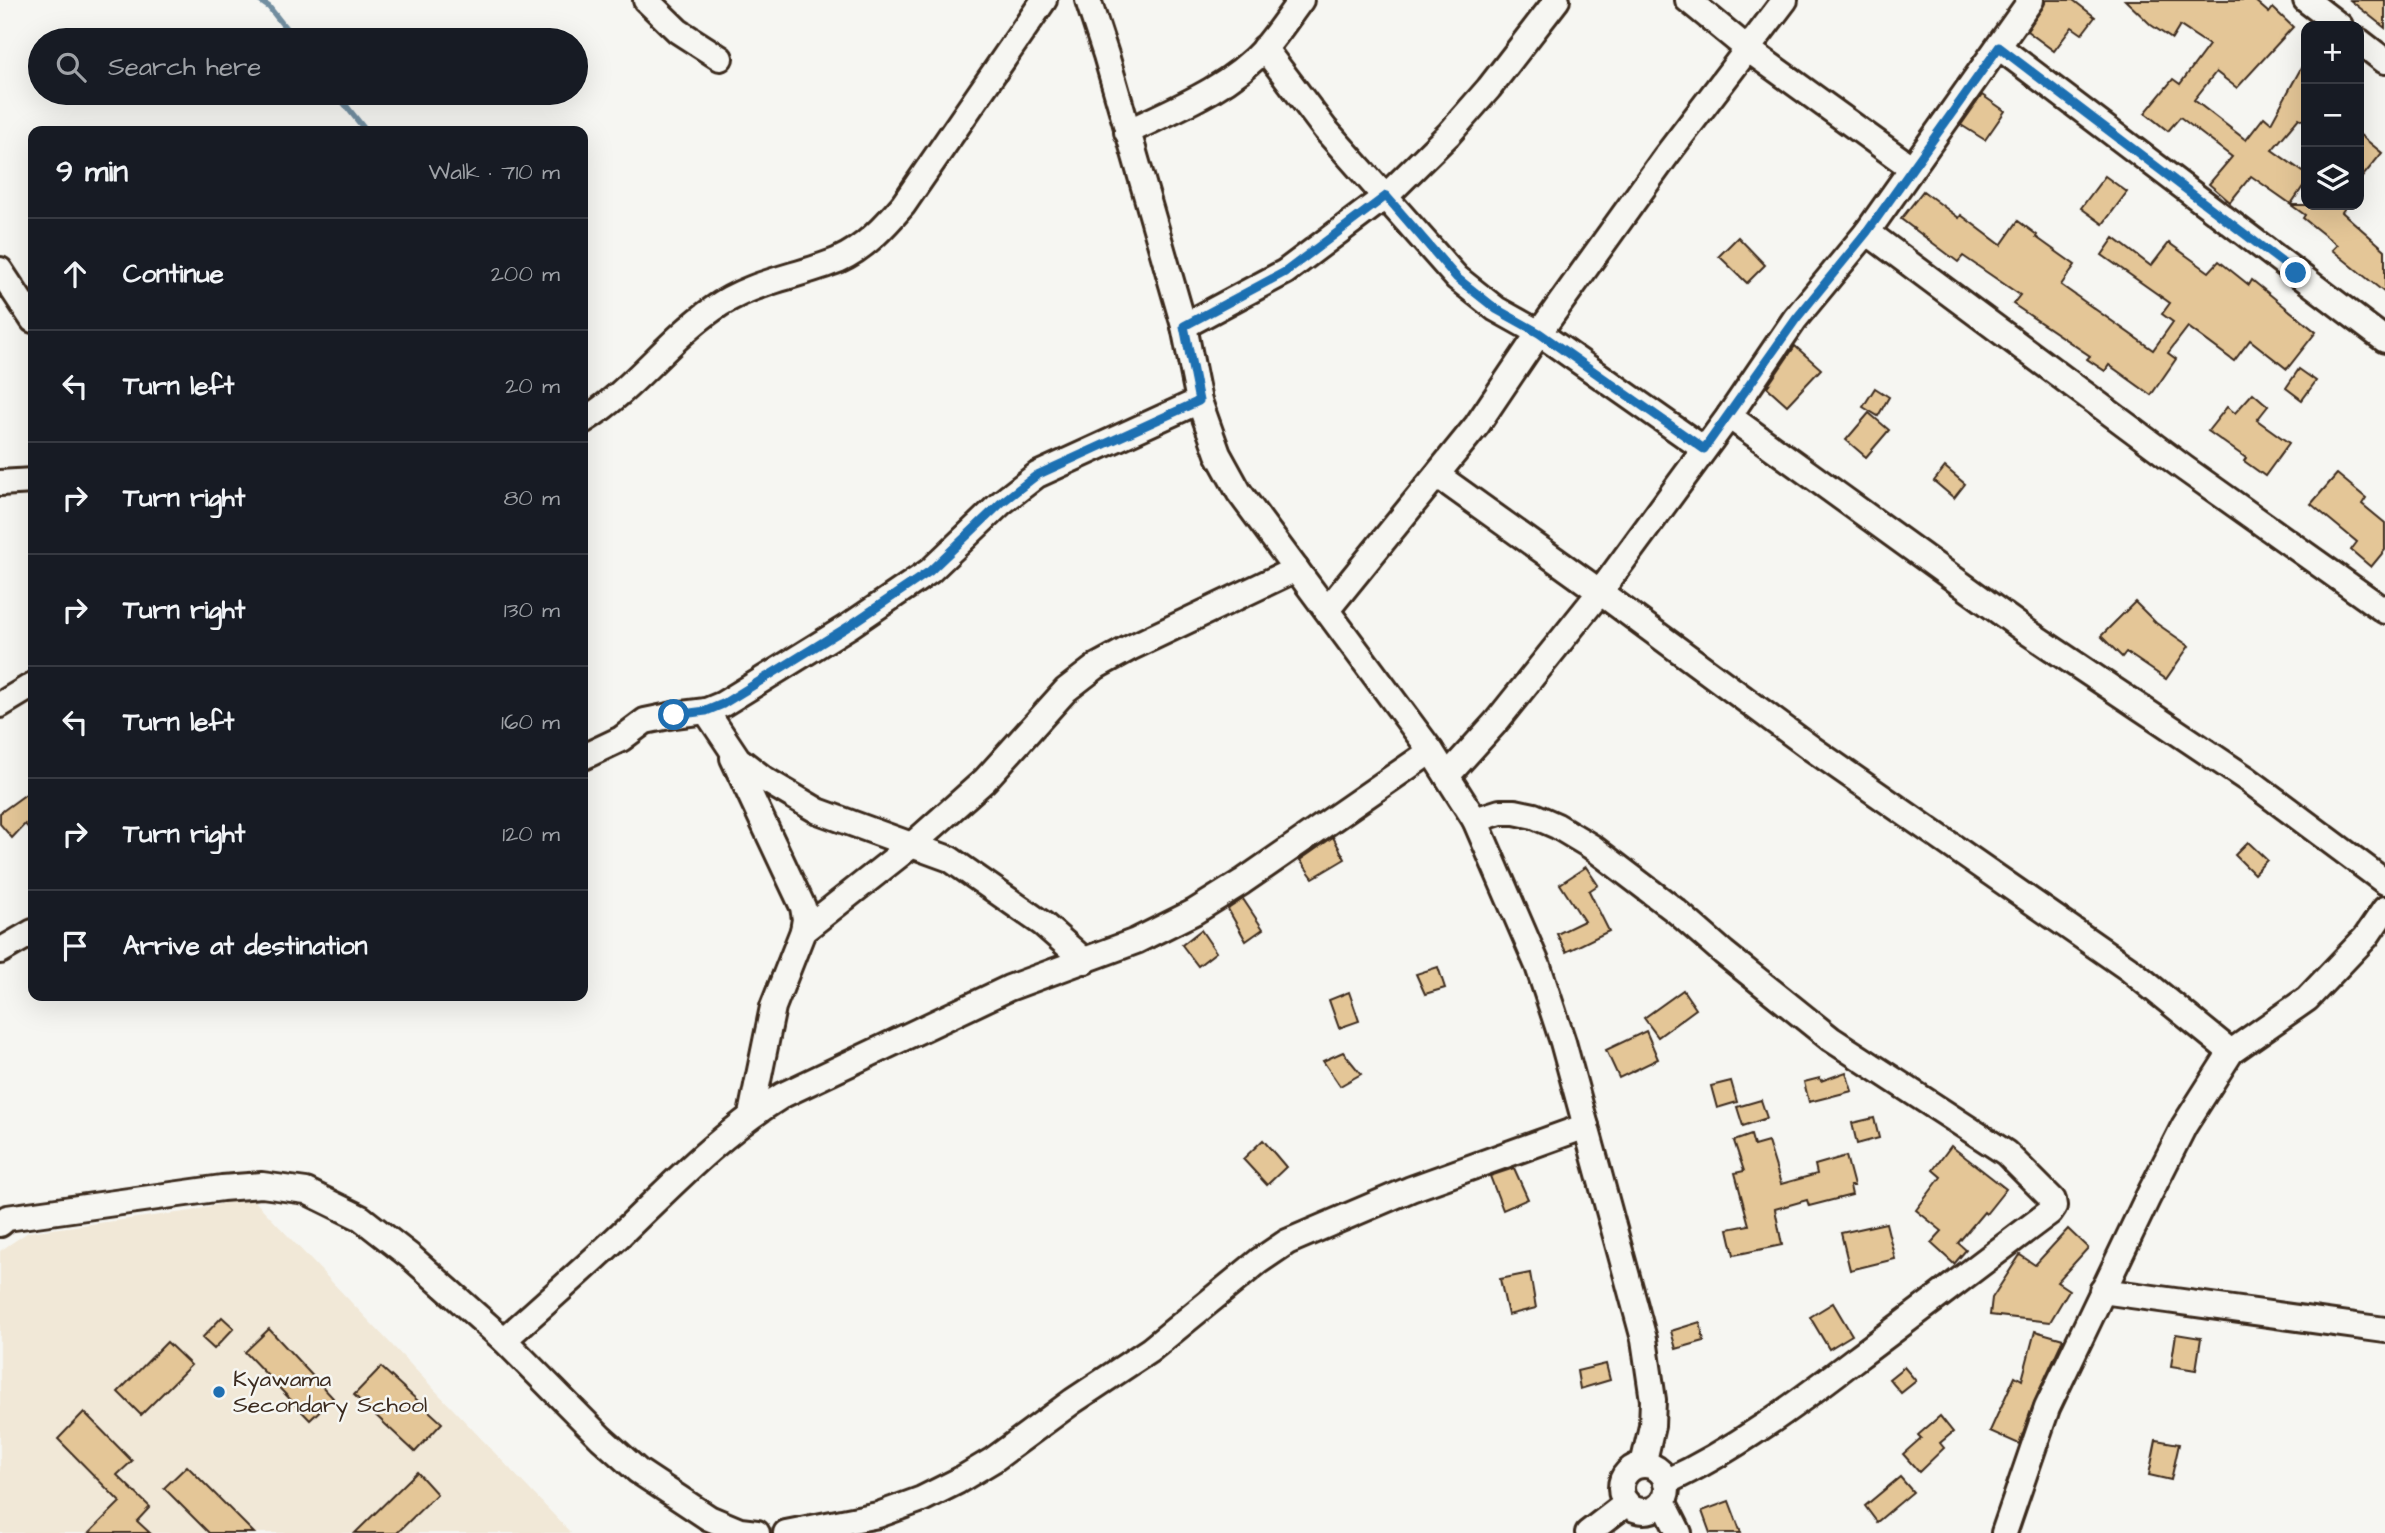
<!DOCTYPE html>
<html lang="en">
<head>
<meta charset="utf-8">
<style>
	:root { --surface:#171b24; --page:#20242c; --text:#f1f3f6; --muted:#9ea1a6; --line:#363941 }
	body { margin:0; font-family:"Architects Daughter",sans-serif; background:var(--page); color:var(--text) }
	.controls { position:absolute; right:21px; top:21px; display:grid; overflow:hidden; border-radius:14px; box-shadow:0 7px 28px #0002 }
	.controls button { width:63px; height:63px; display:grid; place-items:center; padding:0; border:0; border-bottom:2px solid var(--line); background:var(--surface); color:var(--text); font:35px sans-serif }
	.stop { position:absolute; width:21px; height:21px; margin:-16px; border:5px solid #1f6fb2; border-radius:50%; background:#fff }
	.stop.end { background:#1f6fb2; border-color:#fff; box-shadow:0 2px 7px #0008 }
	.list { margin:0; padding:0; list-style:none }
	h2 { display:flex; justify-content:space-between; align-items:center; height:91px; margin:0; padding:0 28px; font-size:30px }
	h2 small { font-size:23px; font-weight:400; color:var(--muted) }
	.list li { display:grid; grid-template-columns:46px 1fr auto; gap:21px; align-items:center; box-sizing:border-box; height:112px; padding:0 28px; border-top:2px solid var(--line) }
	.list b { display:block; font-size:26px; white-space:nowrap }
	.list em { font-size:23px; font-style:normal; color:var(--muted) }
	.icon { flex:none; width:38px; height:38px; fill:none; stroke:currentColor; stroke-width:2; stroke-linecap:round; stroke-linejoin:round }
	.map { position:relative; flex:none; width:2385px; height:1533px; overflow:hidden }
	.search { position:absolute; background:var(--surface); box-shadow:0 7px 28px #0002; left:28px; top:28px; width:560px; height:77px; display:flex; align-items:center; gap:18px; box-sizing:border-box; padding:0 24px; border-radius:38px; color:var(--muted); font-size:26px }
	.panel { position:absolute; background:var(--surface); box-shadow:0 7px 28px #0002; left:28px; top:126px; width:560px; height:875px; border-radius:14px }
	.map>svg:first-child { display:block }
	.built { fill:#f1e8d7 }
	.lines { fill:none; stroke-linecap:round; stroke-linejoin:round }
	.stream { stroke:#728ea0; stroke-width:6 }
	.building { fill:#e4c697; stroke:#3b2a1e; stroke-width:2 }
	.street-casing { stroke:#3b2a1e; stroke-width:30 }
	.street { stroke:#f6f6f2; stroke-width:24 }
	.route { stroke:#1f6fb2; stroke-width:9 }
	.poi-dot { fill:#1f6fb2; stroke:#f6f6f2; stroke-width:2.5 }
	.labels { text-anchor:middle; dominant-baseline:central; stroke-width:5; stroke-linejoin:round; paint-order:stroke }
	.poi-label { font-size:23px; fill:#3b2a1e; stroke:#f6f6f2; text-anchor:start }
</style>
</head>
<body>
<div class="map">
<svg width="2385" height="1533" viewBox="0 0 2385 1533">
	<rect width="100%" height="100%" fill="#f6f6f2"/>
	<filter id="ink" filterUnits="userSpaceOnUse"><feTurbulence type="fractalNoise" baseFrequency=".0143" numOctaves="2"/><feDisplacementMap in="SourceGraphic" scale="14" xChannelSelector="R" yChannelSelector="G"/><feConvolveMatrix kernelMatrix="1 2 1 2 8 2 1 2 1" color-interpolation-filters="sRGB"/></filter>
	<g filter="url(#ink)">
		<path class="built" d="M250,1196l321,337h-571v-282l28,-19 164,-21z"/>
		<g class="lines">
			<g class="stream">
				<path d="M259,0l10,7 26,33"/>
				<path d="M336,93l30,38"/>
			</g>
		</g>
		<g class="building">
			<path d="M2047,0h26l22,17 -13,17 -10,-7 -18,24 -27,-20z"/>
			<path d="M2125,0h129l15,13 4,-5 20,19 -56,61 -21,-16 -22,28 52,40 18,-23 7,6 35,-64v63l-7,-4 -27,32 34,24v8l-15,22 -40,-28 -21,26 -21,-18 23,-27 -52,-40 -12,14 -23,-18 28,-34 7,5 29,-39 -29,-19 -8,13 -21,-14z"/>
			<path d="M2350,0h35v28z"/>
			<path d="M1982,95l23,16 -20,29 -24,-15z"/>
			<path d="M2359,134l23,19 -23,28z"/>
			<path d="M2105,176l22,16 -24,32 -22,-16z"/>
			<path d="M1923,191l36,27 2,-3 40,30 17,-24 19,14 -1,2 39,28 -14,20 92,65 20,-28 -11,-8 8,-11 -68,-48 12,-17 37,28 18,-23 40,29 10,-11 30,24 3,-5 64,52 -29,37 -37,-29 -16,21 -46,-34 -20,26 8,6 -25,36 -42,-30 -4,6 -18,-12 3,-3 -77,-52 7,-9 -57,-39 -5,6 -57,-43z"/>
			<path d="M2291,205h56l-5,7 43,38v43l-53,-43 5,-5 -34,-27 2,-3z"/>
			<path d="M1738,237l27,28 -18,18 -28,-27z"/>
			<path d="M1795,346l26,23 -34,36 -20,-18z"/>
			<path d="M2299,369l17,12 -14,19 -16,-12z"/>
			<path d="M1875,388l14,9 -11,19 -15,-9z"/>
			<path d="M2253,393l15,13 -11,14 32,23 -24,33 -21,-15 2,-3 -38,-27 19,-24 8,6z"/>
			<path d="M1869,413l20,17 -23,27 -20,-17z"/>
			<path d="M1945,467l20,17 -11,14 -20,-17z"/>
			<path d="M2337,474l29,24 -4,6 23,19v27l-14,17 -20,-17 6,-8 -46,-38z"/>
			<path d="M2135,602l21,21 33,23 -23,33 -40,-27 -4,5 -21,-21z"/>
			<path d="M33,789v45l-8,-10 -13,14 -12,-14v-11z"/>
			<path d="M1333,837l12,22 -32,19 -13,-18z"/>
			<path d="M2248,842l19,18 -13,14 -19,-19z"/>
			<path d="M1586,867l12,18 -9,6 20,40 -43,21 -9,-18 27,-13 -24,-37z"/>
			<path d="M1243,899l20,30 -17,12 -18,-32z"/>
			<path d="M1201,930l15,22 -18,14 -16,-21z"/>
			<path d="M1438,967l7,21 -20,6 -9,-20z"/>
			<path d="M1683,990l13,19 -38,28 -14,-19z"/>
			<path d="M1349,992l10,29 -20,7 -10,-28z"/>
			<path d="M1646,1031l12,28 -39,19 -13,-28z"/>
			<path d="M1343,1052l18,22 -21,12 -17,-25z"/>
			<path d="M1846,1072l6,19 -43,11 -5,-20 16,-4 1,3z"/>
			<path d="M1731,1081l6,21 -20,6 -6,-22z"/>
			<path d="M1761,1100l6,18 -24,8 -6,-19z"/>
			<path d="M1874,1118l5,20 -22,6 -5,-21z"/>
			<path d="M1751,1135l3,11 14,-4 13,42 36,-10 -2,-9 31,-9 8,30h-4l2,9 -43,11 -2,-6 -32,9 7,36 -48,10 -6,-26 21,-4 -14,-52 9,-2 -10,-30z"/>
			<path d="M1263,1140l23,27 -19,18 -24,-26z"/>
			<path d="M1951,1146l55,43 -20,25 -2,-2 -26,31 8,7 -12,14 -23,-21 11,-12 -26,-21 25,-33 -8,-7z"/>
			<path d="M1514,1168l14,31 -25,11 -13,-34z"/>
			<path d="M1886,1223l9,36 -45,11 -9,-37z"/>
			<path d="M2068,1229l20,19 -31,34 12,8 -19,32 -60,-7 2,-17 28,-43 15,10z"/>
			<path d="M1530,1273l6,35 -28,7 -8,-36z"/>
			<path d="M1833,1303l19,32 -23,14 -19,-32z"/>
			<path d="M222,1317l12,11 -20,21 -12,-11z"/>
			<path d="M1700,1322l4,19 -28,8 -5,-18z"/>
			<path d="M269,1329l64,69 -23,22 -65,-68z"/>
			<path d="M2035,1331l28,8 -29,63 -15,42 -29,-13 25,-55 7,4z"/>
			<path d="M2176,1334l25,4 -5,32 -25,-4z"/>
			<path d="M167,1342l24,23 -50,50 -23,-23z"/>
			<path d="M1606,1364l4,16 -30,9 -3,-18z"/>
			<path d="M381,1367l61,56 -27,29 -61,-57z"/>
			<path d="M1904,1367l12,14 -15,12 -12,-14z"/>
			<path d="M84,1412l48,49 -15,14 33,32 -13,14 13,12h-61l31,-31 -62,-63z"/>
			<path d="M1940,1416l13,16 -13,11 4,5 -25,24 -16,-18 18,-16 -3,-3z"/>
			<path d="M2156,1440l23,4 -8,36 -22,-5z"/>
			<path d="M187,1466l67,67h-45l-45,-45z"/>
			<path d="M417,1472l20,22 -40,39h-42z"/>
			<path d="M1900,1477l13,15 -36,30 -12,-16z"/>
			<path d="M1729,1501l12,32h-31l-8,-22z"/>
		</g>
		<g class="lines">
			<defs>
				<g id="street">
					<path d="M646,0l32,31 42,27"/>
					<path d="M1088,0l18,55 78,271 15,75 19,53 21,38 192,259 44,69 63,146 25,76 81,297 9,61 -1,26 -9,39"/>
					<path d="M1688,0l61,50 163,118"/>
					<path d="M2306,0l34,26"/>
					<path d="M2359,41l26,20"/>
					<path d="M1999,47l386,293"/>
					<path d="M1264,48l61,81 132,149 39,31 43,24 165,116"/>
					<path d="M1127,132c48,-23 102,-44 138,-84 13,-15 24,-32 36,-48"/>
					<path d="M1867,232l317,236 201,143"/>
					<path d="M0,270l33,50"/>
					<path d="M1184,326l101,-54 101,-76 62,-61 41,-47 68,-88"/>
					<path d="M1729,416l297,215 221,148 138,103"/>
					<path d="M583,421c49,-30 83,-79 130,-112 37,-27 84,-32 125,-49 27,-12 47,-34 65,-55l141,-205"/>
					<path d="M1437,475l163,117 211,156 318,221 102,83"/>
					<path d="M0,483l33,-2"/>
					<path d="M1327,610l150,-185 62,-92 127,-177 119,-156"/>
					<path d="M0,705l33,-20"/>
					<path d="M706,711l32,48 26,20 54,32 132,48 93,65 42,37"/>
					<path d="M583,757l38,-18 24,-18 29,-6 32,-4 17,-7 126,-78 81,-55 71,-68 36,-28 162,-74"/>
					<path d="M733,758l70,149 2,12 -2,12 -30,76 -22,108"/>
					<path d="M1447,776l49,-54 104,-130 129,-176 66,-97 72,-87 164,-232"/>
					<path d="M1475,820l25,-8h15l19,4 23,10 35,21 84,64 48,42 107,86 175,114 47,47 1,6 -4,6c-66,49 -130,99 -196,148 -59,45 -119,90 -188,122"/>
					<path d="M803,931l109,-86 73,-65 81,-90 31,-24 33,-18 166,-79"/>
					<path d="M0,951l33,-19"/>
					<path d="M0,1224l7,-6 215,-30 40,-3 44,6 55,27 50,39 93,83 97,98 37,33 71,47 31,13 17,2"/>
					<path d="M2102,1291l283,39"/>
					<path d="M504,1340c39,-35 78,-69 116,-105 52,-50 101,-102 163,-140l226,-107 127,-47 58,-29 48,-30 189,-131"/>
					<circle cx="1644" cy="1488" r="23"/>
					<path d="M1663,1501l16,32"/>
					<path d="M786,1533l92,-18 44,-16 36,-18 35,-21 80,-59 77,-51 109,-89 28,-19 124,-53 175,-63"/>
					<path d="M1588,1533l39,-30"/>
					<path d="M2004,1533l43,-125 100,-209 37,-73 47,-74 76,-53 59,-62 19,-28"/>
				</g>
			</defs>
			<use href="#street" class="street-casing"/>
			<use href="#street" class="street"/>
		</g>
	</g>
	<g class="lines" filter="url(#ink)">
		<path class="route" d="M674,715l32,-4 17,-7 126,-78 81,-55 71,-68 36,-28 162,-74 -15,-75 101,-54 101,-76 71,82 39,31 43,24 165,116 92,-130 71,-87 132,-185 297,226"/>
	</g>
	<circle class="poi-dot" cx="219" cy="1392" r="7"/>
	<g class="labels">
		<g class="poi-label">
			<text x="233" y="1379">Kyawama<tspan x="233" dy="26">Secondary School</tspan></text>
		</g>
	</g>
</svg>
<div class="controls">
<button>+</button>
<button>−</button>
<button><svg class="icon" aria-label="layers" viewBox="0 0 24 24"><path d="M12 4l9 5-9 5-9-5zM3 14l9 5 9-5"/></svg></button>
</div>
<div class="stop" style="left:674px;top:715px"></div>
<div class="stop end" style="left:2296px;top:273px"></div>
<div class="search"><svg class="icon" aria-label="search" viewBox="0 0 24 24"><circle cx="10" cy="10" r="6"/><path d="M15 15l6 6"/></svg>Search here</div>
<section class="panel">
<h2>9 min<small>Walk · 710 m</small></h2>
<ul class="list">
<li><svg class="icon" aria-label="ahead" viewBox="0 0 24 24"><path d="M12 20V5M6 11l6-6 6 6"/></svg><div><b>Continue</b></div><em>200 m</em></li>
<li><svg class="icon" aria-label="left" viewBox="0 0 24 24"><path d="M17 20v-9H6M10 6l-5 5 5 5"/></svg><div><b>Turn left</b></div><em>20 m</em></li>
<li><svg class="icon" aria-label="right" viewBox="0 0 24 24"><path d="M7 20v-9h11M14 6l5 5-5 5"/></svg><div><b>Turn right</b></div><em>80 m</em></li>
<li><svg class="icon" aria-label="right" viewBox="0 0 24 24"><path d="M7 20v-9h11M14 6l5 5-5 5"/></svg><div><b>Turn right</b></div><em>130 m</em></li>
<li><svg class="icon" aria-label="left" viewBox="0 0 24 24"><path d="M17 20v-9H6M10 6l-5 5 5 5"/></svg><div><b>Turn left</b></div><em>160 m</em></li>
<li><svg class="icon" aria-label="right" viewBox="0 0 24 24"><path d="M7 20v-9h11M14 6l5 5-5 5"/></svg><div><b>Turn right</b></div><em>120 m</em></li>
<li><svg class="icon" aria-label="arrive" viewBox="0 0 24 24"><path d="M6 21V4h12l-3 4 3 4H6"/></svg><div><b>Arrive at destination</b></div></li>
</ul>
</section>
</div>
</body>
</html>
